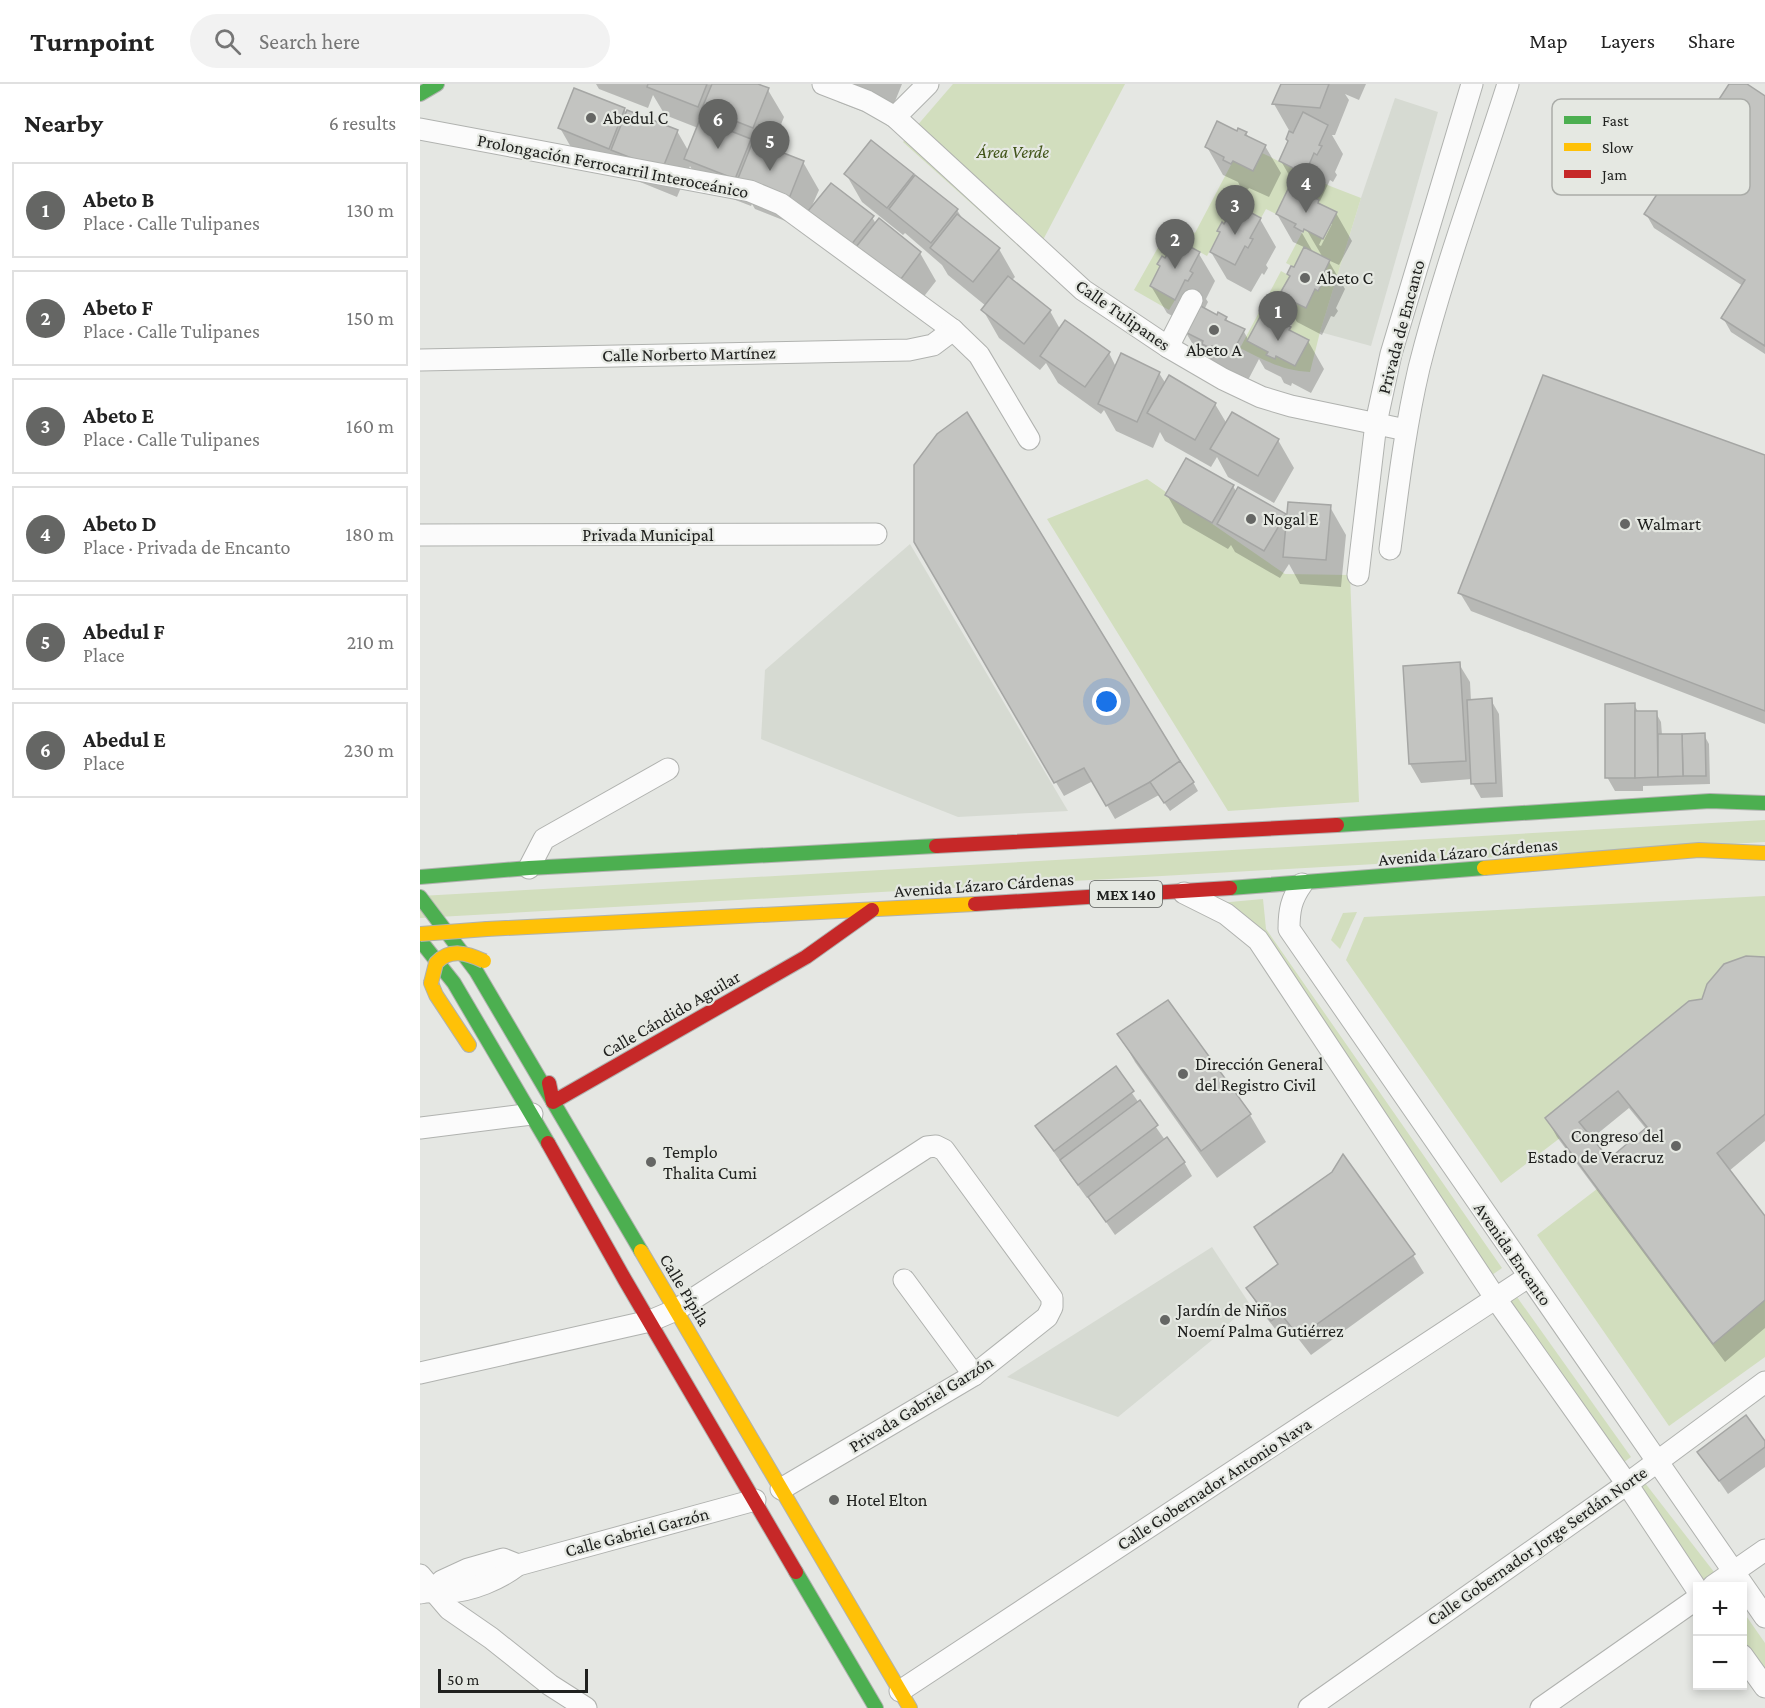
<!DOCTYPE html>
<html lang="en">
<head>
<meta charset="utf-8">
<style>
	:root { --surface:#fff; --page:#f2f2f2; --text:#222; --muted:#767676; --line:#e0e0e0; --accent:#656664 }
	body { margin:0; font-family:"Crimson Pro",serif; background:var(--page); color:var(--text) }
	.controls { position:absolute; right:18px; bottom:18px; display:grid; overflow:hidden; border-radius:0px; box-shadow:0 3px 9px #0003 }
	.controls button { width:54px; height:54px; display:grid; place-items:center; padding:0; border:0; border-bottom:2px solid var(--line); background:var(--surface); color:var(--text); font:30px sans-serif }
	.scale { position:absolute; left:18px; bottom:15px; width:150px; box-sizing:border-box; padding-left:6px; border:3px solid #20211f; border-top:0; font-size:16px; line-height:21px; white-space:nowrap; color:#20211f; -webkit-text-stroke:4px #e5e8e2; paint-order:stroke }
	.you { position:absolute; left:687px; top:618px; width:21px; height:21px; margin:-15px; border:4px solid #fff; border-radius:50%; background:#1a73e8; box-shadow:0 0 0 9px #1a73e833 }
	.badge { display:grid; place-items:center; width:39px; height:39px; border-radius:50%; background:var(--accent); color:#fff; font-size:20px; font-weight:700 }
	.pin { position:absolute; translate:-50% -50px; filter:drop-shadow(0 2px 3px #0008) }
	.pin::after { content:''; position:absolute; top:32px; width:21px; height:18px; background:inherit; clip-path:polygon(0 0,100% 0,50% 100%) }
	.list { margin:0; padding:0; list-style:none }
	h2 { display:flex; justify-content:space-between; align-items:center; height:78px; margin:0; padding:0 24px; font-size:26px }
	h2 small { font-size:20px; font-weight:400; color:var(--muted) }
	.list li { display:grid; grid-template-columns:39px 1fr auto; gap:18px; align-items:center; box-sizing:border-box; height:96px; margin:0 12px 12px; padding:0 12px; border:2px solid var(--line); border-radius:0px }
	.list b { display:block; font-size:22px; white-space:nowrap }
	.list p { margin:0; font-size:20px; white-space:nowrap; color:var(--muted) }
	.list em { font-size:20px; font-style:normal; color:var(--muted) }
	.icon { flex:none; width:33px; height:33px; fill:none; stroke:currentColor; stroke-width:2; stroke-linecap:round; stroke-linejoin:round }
	.map { position:relative; flex:none; width:1345px; height:1624px; overflow:hidden }
	header { display:flex; align-items:center; gap:36px; box-sizing:border-box; height:84px; padding:0 30px; background:var(--surface); border-bottom:2px solid var(--line) }
	header strong { font-size:28px }
	nav { display:flex; gap:33px; margin-inline-start:auto; font-size:21px }
	.search { width:420px; height:54px; background:var(--page); display:flex; align-items:center; gap:15px; box-sizing:border-box; padding:0 21px; border-radius:33px; color:var(--muted); font-size:22px }
	main { display:flex }
	aside { flex:1; background:var(--surface) }
	.map>svg:first-child { display:block }
	.built { fill:#d6dad2 }
	.green { fill:#d2debe; fill-rule:evenodd }
	.shadow { fill:#0003; fill-rule:evenodd }
	.building { fill:#c3c4c1; stroke:#a5a6a4; stroke-width:1.5; fill-rule:evenodd }
	.lines { fill:none; stroke-linecap:round; stroke-linejoin:round }
	.street-casing { stroke:#b0b2af; stroke-width:23 }
	.fast-casing { stroke:#b0b2af; stroke-width:16 }
	.slow-casing { stroke:#b0b2af; stroke-width:16 }
	.jam-casing { stroke:#b0b2af; stroke-width:16 }
	.street { stroke:#fbfbfb; stroke-width:21 }
	.fast { stroke:#4caf50; stroke-width:14 }
	.slow { stroke:#ffc107; stroke-width:14 }
	.jam { stroke:#c62828; stroke-width:14 }
	.slow-bridge-casing { stroke:#b0b2af; stroke-width:16; stroke-linecap:butt }
	.slow-bridge { stroke:#ffc107; stroke-width:14 }
	.poi-dot { fill:#656664; stroke:#e5e8e2; stroke-width:2 }
	.labels { text-anchor:middle; dominant-baseline:central; stroke-width:4.5; stroke-linejoin:round; paint-order:stroke }
	.shield { fill:#e5e8e2; stroke:#5b5d5a; stroke-width:1.5 }
	.shield-label { font-size:16px; font-weight:bold; fill:#20211f }
	.poi-label { font-size:18px; fill:#20211f; stroke:#e5e8e2; text-anchor:start }
	.park-label { font-size:18px; font-style:italic; fill:#415418; stroke:#e5e8e2 }
	.street-label { font-size:18px; fill:#20211f; stroke:#e5e8e2 }
	.key { fill:#e5e8e2; stroke:#aaaca8; stroke-width:1.5 }
	.key-label { font-size:16px; fill:#20211f }
</style>
</head>
<body>
<header>
<strong>Turnpoint</strong>
<div class="search"><svg class="icon" aria-label="search" viewBox="0 0 24 24"><circle cx="10" cy="10" r="6"/><path d="M15 15l6 6"/></svg>Search here</div>
<nav><a>Map</a><a>Layers</a><a>Share</a></nav>
</header>
<main>
<aside>
<h2>Nearby<small>6 results</small></h2>
<ul class="list">
<li><span class="badge">1</span><div><b>Abeto B</b><p>Place · Calle Tulipanes</p></div><em>130 m</em></li>
<li><span class="badge">2</span><div><b>Abeto F</b><p>Place · Calle Tulipanes</p></div><em>150 m</em></li>
<li><span class="badge">3</span><div><b>Abeto E</b><p>Place · Calle Tulipanes</p></div><em>160 m</em></li>
<li><span class="badge">4</span><div><b>Abeto D</b><p>Place · Privada de Encanto</p></div><em>180 m</em></li>
<li><span class="badge">5</span><div><b>Abedul F</b><p>Place</p></div><em>210 m</em></li>
<li><span class="badge">6</span><div><b>Abedul E</b><p>Place</p></div><em>230 m</em></li>
</ul>
</aside>
<div class="map">
<svg width="1345" height="1624" viewBox="0 0 1345 1624">
	<rect width="100%" height="100%" fill="#e5e7e3"/>
	<g class="built">
		<path d="M975,14l43,14 -67,234 -51,-14 41,-134z"/>
		<path d="M490,460l158,267 -110,6 -197,-78 4,-69z"/>
		<path d="M792,1163l37,56 -32,33 -99,81 -111,-40z"/>
	</g>
	<g class="green">
		<path d="M533,0h172l-92,175 -130,-117z"/>
		<path d="M842,69l68,33 31,12 -41,134 -10,40c-27,-1 -46,-12 -70,-24l41,-77 9,5 -10,19 25,13 10,-19 3,1 4,-7 -2,-2 10,-21 -36,7 -8,-4 18,-34 19,9 13,-25 -18,-10 1,-3 -8,-4 -2,2 -20,-10 -13,26 -10,-5 -5,9 -26,-14 -11,20 -3,-1 -4,8 3,1 -13,24 -31,-17 -11,19 -3,-2 -5,8 3,2 -10,20 25,14 -6,10 -35,-20 39,-69 22,12 38,-72 20,9zM841,231l20,11 6,-10 7,5 -5,9 19,10 -13,26 -19,-10 -2,3 -7,-4 1,-3 -20,-11z"/>
		<path d="M727,395l138,95 65,1 9,227 -131,9 -181,-292z"/>
		<path d="M1345,736v22l-1345,76v-22z"/>
		<path d="M1345,812v61l-63,42 -13,2 -144,117 15,20 -59,45 -155,-223 18,-43z"/>
		<path d="M843,815l3,30 236,339 -20,14 -237,-341 -37,-37z"/>
		<path d="M937,828l-17,37 -9,-9 12,-27z"/>
		<path d="M1177,1105l116,155 52,-44v57l-96,69 -132,-191z"/>
		<path d="M1097,1213l114,160 -18,13 -113,-162z"/>
		<path d="M1225,1399l69,89 -21,15 -66,-90z"/>
		<path d="M1322,1526l23,33v46l-22,-31z"/>
	</g>
	<g class="shadow">
		<path d="M176,0h158l14,6 16,27 -13,32 32,13 16,28 -8,18 61,9 4,7 3,-3 41,32 16,28 -25,32 -108,-85 -48,-19 -3,-5 -1,2 -49,-19 -12,-21 -13,31 -101,-41 -16,-28 64,-19 3,5 50,17 12,21 9,-24 -33,-13 -12,-20 -5,13 -49,-19z"/>
		<path d="M408,0h74l-15,37 -49,-19z"/>
		<path d="M863,0h83l-7,16 -14,-6 4,6 -14,35h-3l11,19 -8,18 2,3 -4,7 -3,-2 -10,21 -3,-2 4,7 15,7 16,28 -13,24 -11,-5 17,29 -9,19 2,3 -4,6 -3,-1 -9,19 -25,-13 -16,-27 9,-18 -1,-3 6,-4 11,-22 -13,-6 -16,-28 33,-13 2,-5 -15,-7 -16,-28 8,-18 1,-11 -16,-28zM882,138l20,34 -8,-2 -16,-28zM909,140h3l-11,22 -2,-1z"/>
		<path d="M1310,0h14l21,14v256l-34,-22 -8,-14 20,-32 -89,-58 -8,-14z"/>
		<path d="M826,49l3,5 16,8 16,27 -12,24 -20,-9 -2,3 -6,-3 -3,-6 -15,-7 -16,-28z"/>
		<path d="M426,90l66,1 45,35 7,11 35,28 16,28 -3,3 38,31 10,18 49,24 7,14 43,6 7,11 49,20 12,20 51,16 16,28 -20,35 -46,-26 -11,-20 -6,10 -46,-26 -5,-9 -7,16 -37,-17 -12,-21 -3,4 -43,-31 -12,-20 -6,7 -41,-32 -16,-28 3,-4 -38,-31 -6,-10 -37,-32 -2,2 -41,-33z"/>
		<path d="M840,135l16,28 -10,18 2,3 -4,7 -2,-2 -11,19 -24,-13 -16,-27 9,-18 -1,-3z"/>
		<path d="M757,157l22,13 16,27 -9,18 2,3 -4,8 14,8h8l3,5 14,7 6,11 33,-13 8,1 2,5 16,7 16,28 -13,24 -19,-10 -1,3 -7,-3 -3,-6 -16,-8 -6,-10 -12,23 -46,-24 -16,-27 3,-6 -21,-12 -16,-27 10,-18 -2,-4 7,-4z"/>
		<path d="M1124,293l221,80v267l-294,-113 -11,-18z"/>
		<path d="M813,402l4,7 48,22 3,5 42,-13 16,28 -5,52 -41,-3 -11,-20 -9,14 -45,-26 -4,-7 -3,4 -45,-26 -16,-28z"/>
		<path d="M495,458l278,240 5,9 -28,20 -11,-16 -44,24 -22,-38 -29,15z"/>
		<path d="M1039,580l11,18 1,19 20,-1 8,14 4,83 -22,1 -8,-14 -1,-5 -51,4 -11,-19 -6,-97z"/>
		<path d="M1214,621l5,8h17l5,9 1,13h42l5,9 1,40 -67,2v5h-28l-8,-14z"/>
		<path d="M1326,874l19,1v182l-36,30 36,48v109l-40,34 -168,-225 -10,-18 156,-118zM1209,1024l18,22 -38,31 -18,-22z"/>
		<path d="M699,950l131,81 16,27 -49,36 -82,-116z"/>
		<path d="M695,985l50,71 19,22 8,14 -77,59 -26,-38 -2,1 -42,-58 -8,-14z"/>
		<path d="M993,1171l11,18 -113,82 -18,-23 -10,7 -25,-32 -10,-19 31,-23z"/>
		<path d="M1326,1333l19,26v24l-37,27 -29,-42z"/>
	</g>
	<g class="building">
		<path d="M228,0h59l-9,23 -51,-20z"/>
		<path d="M292,0h46l11,4 -16,40 -51,-20z"/>
		<path d="M861,0h48l-9,24 -48,-4z"/>
		<path d="M1309,0h18l18,12v250l-44,-28 24,-38 -101,-66z"/>
		<path d="M154,4l51,20 -16,41 -51,-21z"/>
		<path d="M207,26l51,20 -16,40 -51,-20z"/>
		<path d="M883,28l25,13 -9,20 3,1 -5,9 -3,-2 -9,21 -26,-13 9,-20 -2,-2 3,-8 4,2z"/>
		<path d="M280,35l51,20 -16,40 -51,-20z"/>
		<path d="M797,37l20,10 1,-3 9,4 -2,3 21,10 -13,26 -20,-10 -2,3 -8,-4 1,-3 -19,-10z"/>
		<path d="M451,56l43,34 -27,34 -43,-34z"/>
		<path d="M333,57l51,20 -16,40 -51,-20z"/>
		<path d="M495,91l43,34 -27,34 -42,-34z"/>
		<path d="M411,99l43,33 -27,34 -43,-34z"/>
		<path d="M869,103l20,11 2,-2 8,4 -1,3 19,9 -14,27 -19,-10 -1,3 -9,-5 2,-3 -20,-10z"/>
		<path d="M815,120l26,14 -11,20 3,1 -5,9 -3,-2 -10,19 -25,-13 10,-20 -3,-1 5,-9 2,2z"/>
		<path d="M537,130l43,34 -27,34 -43,-34z"/>
		<path d="M459,134l42,34 -26,35 -43,-35z"/>
		<path d="M756,155l24,13 -10,19 3,2 -5,8 -3,-1 -10,20 -25,-14 10,-20 -3,-2 5,-8 3,2z"/>
		<path d="M884,163l26,13 -10,21 3,1 -5,9 -3,-2 -9,19 -27,-13 11,-19 -3,-2 4,-8 3,1z"/>
		<path d="M588,192l43,34 -27,34 -43,-34z"/>
		<path d="M777,220l20,11 1,-3 9,5 -2,3 20,9 -14,26 -19,-9 -2,2 -8,-4 1,-3 -20,-10z"/>
		<path d="M841,231l20,11 2,-3 8,4 -2,3 20,10 -14,26 -19,-10 -1,3 -9,-4 2,-3 -21,-11z"/>
		<path d="M645,236l45,32 -25,35 -45,-31z"/>
		<path d="M701,269l39,19 -23,50 -39,-18z"/>
		<path d="M749,291l47,28 -21,37 -48,-27z"/>
		<path d="M1123,291l222,80v256l-307,-118z"/>
		<path d="M547,328l213,349 -30,21 -44,24 -22,-38 -30,15 -140,-241v-77l23,-31z"/>
		<path d="M812,328l47,27 -21,37 -48,-27z"/>
		<path d="M766,374l48,27 -22,38 -47,-28z"/>
		<path d="M818,403l48,27 -22,37 -47,-27z"/>
		<path d="M868,418l43,3 -5,55 -43,-3z"/>
		<path d="M1040,578l6,99 -57,3 -6,-98z"/>
		<path d="M1072,614l4,85 -25,1 -4,-84z"/>
		<path d="M1215,619v75h-30v-74z"/>
		<path d="M1215,627h22l1,66 -23,1z"/>
		<path d="M1285,649l1,43h-23l-1,-42z"/>
		<path d="M1238,650h24l1,42 -25,1z"/>
		<path d="M760,677l14,21 -30,21 -14,-21z"/>
		<path d="M1326,872l19,1v157l-48,39 48,63v84l-52,44 -168,-226 144,-117 13,-2 5,-15 17,-20zM1198,1007l29,36 -38,32 -30,-37z"/>
		<path d="M748,916l83,114 -50,37 -84,-117z"/>
		<path d="M696,982l18,25 -80,60 -19,-25z"/>
		<path d="M720,1016l18,25 -80,60 -18,-25z"/>
		<path d="M747,1053l18,25 -79,60 -18,-25z"/>
		<path d="M923,1070l72,100 -116,83 -18,-23 -10,7 -25,-33 32,-24 -24,-37 78,-55z"/>
		<path d="M1326,1331l19,26v6l-46,34 -22,-29z"/>
	</g>
	<g class="lines">
		<defs>
			<g id="street">
				<path d="M403,0l44,17 28,16 188,173 85,57 55,32 38,18 30,9 115,24"/>
				<path d="M475,33l33,-33"/>
				<path d="M0,45l330,62 31,13 172,126 26,25 50,84"/>
				<path d="M748,263l24,-47"/>
				<path d="M0,276l489,-10 24,-5 20,-15"/>
				<path d="M0,451l456,-1"/>
				<path d="M970,465c8,-61 15,-121 29,-181 24,-96 59,-190 89,-284"/>
				<path d="M938,491l18,-152 15,-69 81,-270"/>
				<path d="M109,784l15,-29 124,-70"/>
				<path d="M882,800c-11,15 -13,27 -13,45l476,688"/>
				<path d="M764,809l42,21 32,26 238,359 131,185 71,107"/>
				<path d="M0,1044l112,-14"/>
				<path d="M484,1196l70,95"/>
				<path d="M0,1289l230,-52 26,-11 251,-163 9,-1 8,4 108,148v9l-5,10 -73,58 -193,114"/>
				<path d="M0,1491l29,34 42,29 59,47 36,23"/>
				<path d="M1293,1502l52,-36"/>
				<path d="M12,1506l10,-9 26,-12 35,-10 15,6"/>
				<path d="M0,1509c11,-3 18,0 28,-1 24,-1 52,-13 70,-27l237,-65"/>
				<path d="M1322,1571l23,32"/>
				<path d="M480,1607l628,-414"/>
				<path d="M889,1624l318,-224 138,-102"/>
				<path d="M1121,1624l157,-110"/>
			</g>
			<g id="fast">
				<path d="M0,10l17,-10"/>
				<path d="M917,741l373,-24 55,2"/>
				<path d="M0,793l109,-9 407,-22"/>
				<path d="M810,804l254,-20"/>
				<path d="M0,813l56,74 165,280"/>
				<path d="M3,860l31,39 94,160"/>
				<path d="M376,1488l80,136"/>
			</g>
			<g id="slow">
				<path d="M1064,784l215,-18 66,3"/>
				<path d="M67,845l488,-25"/>
				<path d="M11,899l5,12 33,50"/>
				<path d="M221,1167l269,457"/>
			</g>
			<g id="jam">
				<path d="M516,762l401,-21"/>
				<path d="M555,820l255,-16"/>
				<path d="M129,999l4,19 253,-145 66,-47"/>
				<path d="M128,1059l77,137 171,292"/>
			</g>
		</defs>
		<use href="#street" class="street-casing"/>
		<use href="#fast" class="fast-casing"/>
		<use href="#slow" class="slow-casing"/>
		<use href="#jam" class="jam-casing"/>
		<use href="#street" class="street"/>
		<use href="#fast" class="fast"/>
		<use href="#slow" class="slow"/>
		<use href="#jam" class="jam"/>
		<defs>
			<g id="slow-bridge">
				<path d="M0,850l67,-5"/>
				<path d="M11,899l5,-20c14,-15 31,-10 48,-2"/>
			</g>
		</defs>
		<use href="#slow-bridge" class="slow-bridge-casing"/>
		<use href="#slow-bridge" class="slow-bridge"/>
	</g>
	<g class="poi-dot">
		<circle cx="171" cy="34" r="6"/>
		<circle cx="885" cy="194" r="6"/>
		<circle cx="794" cy="246" r="6"/>
		<circle cx="831" cy="435" r="6"/>
		<circle cx="1205" cy="440" r="6"/>
		<circle cx="763" cy="990" r="6"/>
		<circle cx="1256" cy="1062" r="6"/>
		<circle cx="231" cy="1078" r="6"/>
		<circle cx="745" cy="1236" r="6"/>
		<circle cx="414" cy="1416" r="6"/>
	</g>
	<g class="labels">
		<rect class="shield" x="670" y="797" width="72" height="26" rx="4.5"/>
		<g class="shield-label">
			<text x="706" y="810">MEX 140</text>
		</g>
		<g class="poi-label">
			<text x="183" y="34">Abedul C</text>
			<text x="897" y="194">Abeto C</text>
			<text x="794" y="266" text-anchor="middle">Abeto A</text>
			<text x="843" y="435">Nogal E</text>
			<text x="1217" y="440">Walmart</text>
			<text x="775" y="980">Dirección General<tspan x="775" dy="21">del Registro Civil</tspan></text>
			<text x="1244" y="1052" text-anchor="end">Congreso del<tspan x="1244" dy="21">Estado de Veracruz</tspan></text>
			<text x="243" y="1068">Templo<tspan x="243" dy="21">Thalita Cumi</tspan></text>
			<text x="757" y="1226">Jardín de Niños<tspan x="757" dy="21">Noemí Palma Gutiérrez</tspan></text>
			<text x="426" y="1416">Hotel Elton</text>
		</g>
		<g class="park-label">
			<text x="593" y="68">Área Verde</text>
		</g>
		<g class="street-label">
			<text transform="translate(193 82) rotate(11)">Prolongación Ferrocarril Interoceánico</text>
			<text transform="translate(703 231) rotate(35)">Calle Tulipanes</text>
			<text transform="translate(981 243) rotate(-75)">Privada de Encanto</text>
			<text transform="translate(269 270) rotate(-1)">Calle Norberto Martínez</text>
			<text x="228" y="451">Privada Municipal</text>
			<text transform="translate(1048 768) rotate(-5)">Avenida Lázaro Cárdenas</text>
			<text transform="translate(564 801) rotate(-4)">Avenida Lázaro Cárdenas</text>
			<text transform="translate(251 930) rotate(-30)">Calle Cándido Aguilar</text>
			<text transform="translate(1093 1170) rotate(55)">Avenida Encanto</text>
			<text transform="translate(265 1206) rotate(59)">Calle Pípila</text>
			<text transform="translate(501 1320) rotate(-32)">Privada Gabriel Garzón</text>
			<text transform="translate(794 1400) rotate(-33)">Calle Gobernador Antonio Nava</text>
			<text transform="translate(217 1448) rotate(-15)">Calle Gabriel Garzón</text>
			<text transform="translate(1117 1462) rotate(-35)">Calle Gobernador Jorge Serdán Norte</text>
		</g>
	</g>
	<rect x="1132" y="15" width="198" height="96" rx="9" class="key"/>
	<rect x="1144" y="32" width="27" height="8" fill="#4caf50"/>
	<rect x="1144" y="59" width="27" height="8" fill="#ffc107"/>
	<rect x="1144" y="86" width="27" height="8" fill="#c62828"/>
	<g class="key-label">
		<text x="1182" y="42">Fast</text>
		<text x="1182" y="69">Slow</text>
		<text x="1182" y="96">Jam</text>
	</g>
</svg>
<div class="controls">
<button>+</button>
<button>−</button>
</div>
<div class="scale">50 m</div>
<div class="you"></div>
<div class="pin badge" style="left:858px;top:257px">1</div>
<div class="pin badge" style="left:755px;top:185px">2</div>
<div class="pin badge" style="left:815px;top:151px">3</div>
<div class="pin badge" style="left:886px;top:129px">4</div>
<div class="pin badge" style="left:350px;top:87px">5</div>
<div class="pin badge" style="left:298px;top:65px">6</div>
</div>
</main>
</body>
</html>
